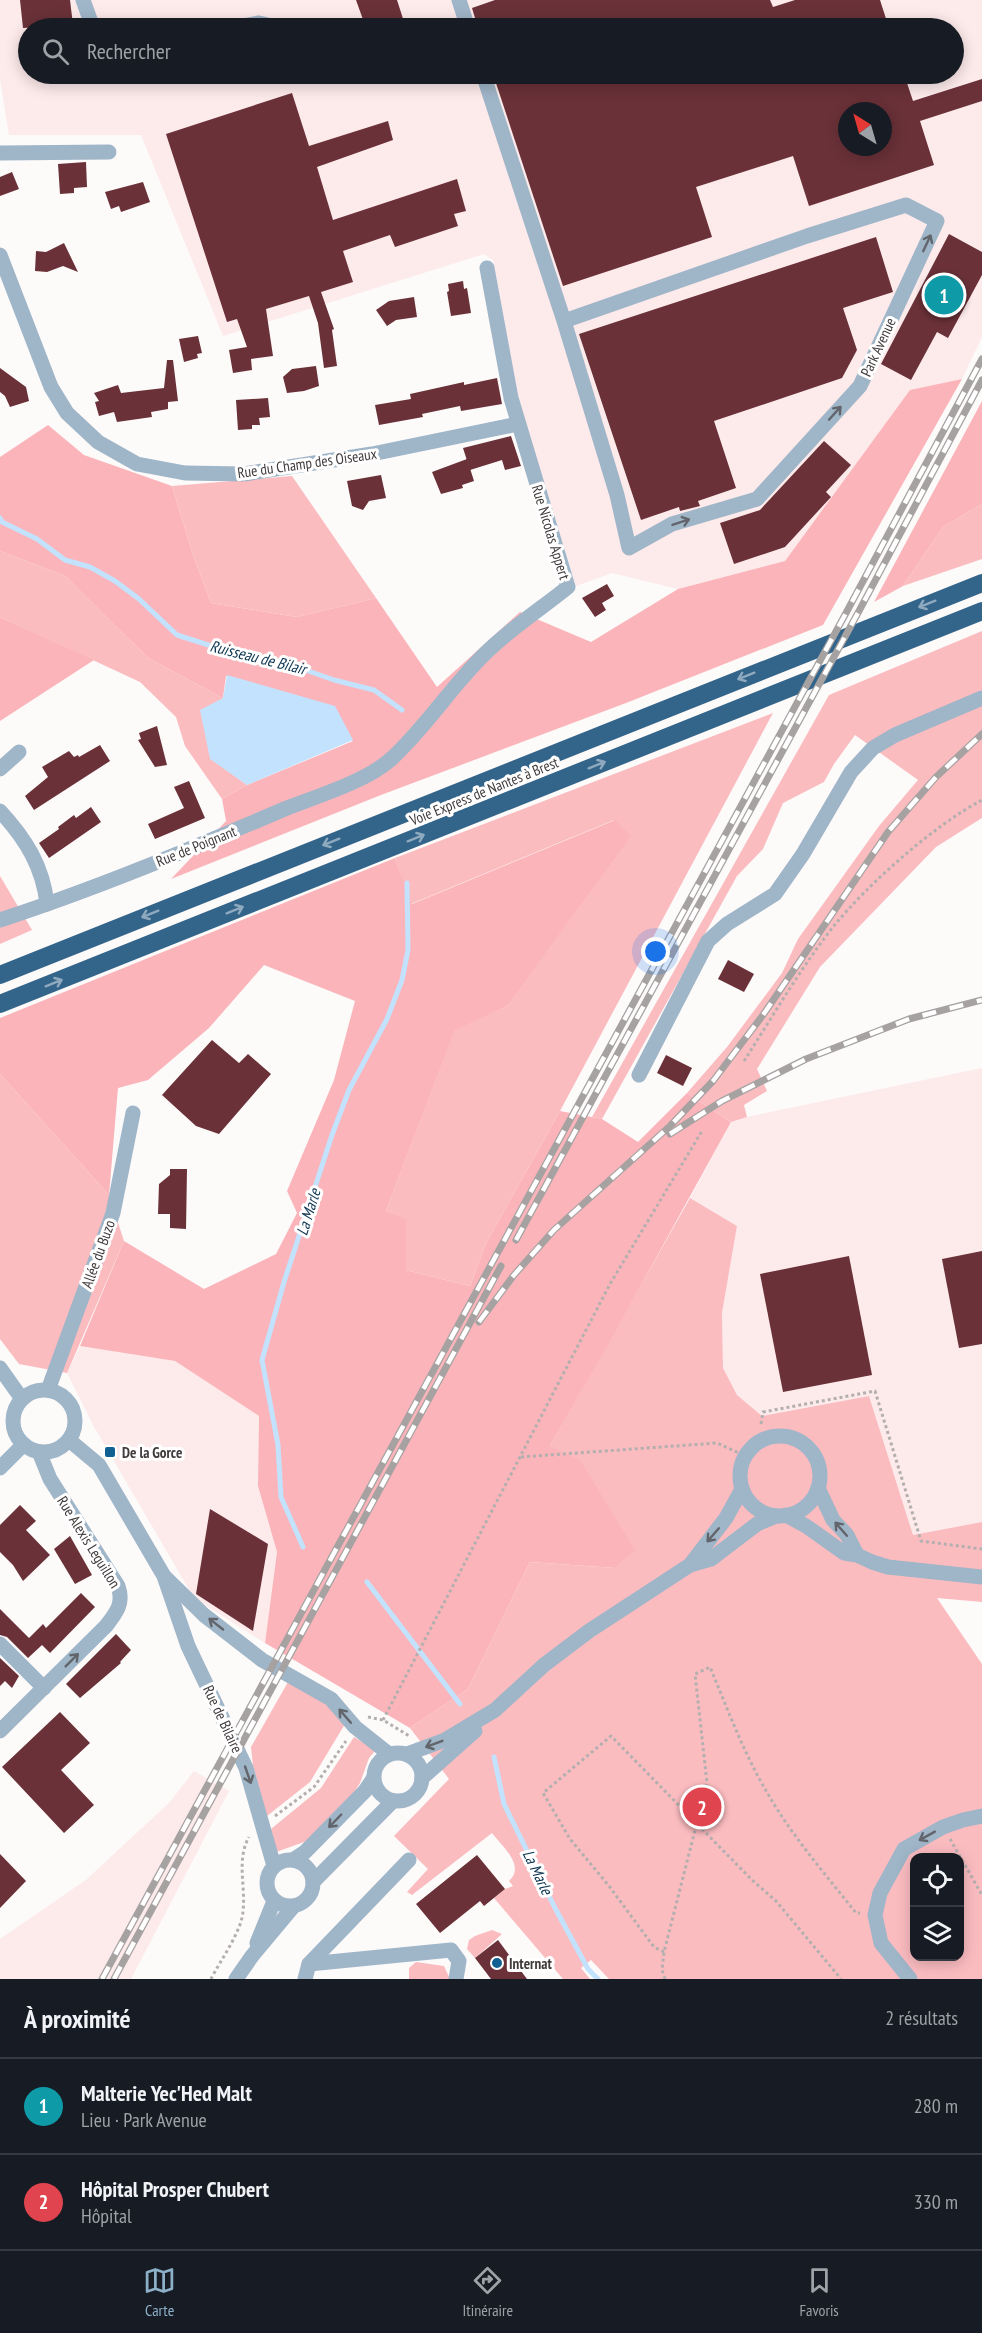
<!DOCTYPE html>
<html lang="fr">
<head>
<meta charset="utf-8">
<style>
	:root { --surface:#171b24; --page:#20242c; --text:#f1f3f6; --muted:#9ea1a6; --line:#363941; --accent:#8db0c9 }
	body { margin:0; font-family:"PT Sans Narrow",sans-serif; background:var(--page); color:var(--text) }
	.controls { position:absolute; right:18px; bottom:18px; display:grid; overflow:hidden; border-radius:12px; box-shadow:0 3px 15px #0003 }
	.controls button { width:54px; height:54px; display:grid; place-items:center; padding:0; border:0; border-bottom:2px solid var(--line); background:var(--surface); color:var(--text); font:30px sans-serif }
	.compass { position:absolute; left:838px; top:102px; width:54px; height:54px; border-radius:50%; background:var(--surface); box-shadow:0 3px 15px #0003; rotate:323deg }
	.you { position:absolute; left:656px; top:952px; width:21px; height:21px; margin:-15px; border:4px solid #fff; border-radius:50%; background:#1a73e8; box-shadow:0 0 0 9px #1a73e833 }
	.badge { display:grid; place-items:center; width:39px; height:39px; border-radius:50%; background:var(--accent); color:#fff; font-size:20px; font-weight:700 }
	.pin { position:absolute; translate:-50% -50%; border:3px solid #fff; box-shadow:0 2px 6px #0006 }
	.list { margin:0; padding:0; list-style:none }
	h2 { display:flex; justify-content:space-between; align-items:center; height:78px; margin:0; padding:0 24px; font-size:26px }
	h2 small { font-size:20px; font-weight:400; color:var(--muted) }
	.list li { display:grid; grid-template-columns:39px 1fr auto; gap:18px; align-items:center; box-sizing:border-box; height:96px; padding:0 24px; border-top:2px solid var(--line) }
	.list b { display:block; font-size:22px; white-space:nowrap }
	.list p { margin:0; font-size:20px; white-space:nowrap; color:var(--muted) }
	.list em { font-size:20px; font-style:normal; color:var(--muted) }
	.icon { flex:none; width:33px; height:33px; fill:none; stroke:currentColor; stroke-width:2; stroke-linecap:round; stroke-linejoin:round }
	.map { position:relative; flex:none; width:982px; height:1979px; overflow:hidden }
	.search { position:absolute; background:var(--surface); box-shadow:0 3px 15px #0003; left:18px; right:18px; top:18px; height:66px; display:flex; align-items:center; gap:15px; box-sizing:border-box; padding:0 21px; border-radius:33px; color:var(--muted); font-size:22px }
	.sheet { height:270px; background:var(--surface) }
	nav { display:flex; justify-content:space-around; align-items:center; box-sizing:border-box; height:84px; border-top:2px solid var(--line); background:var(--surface); font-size:16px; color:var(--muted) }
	nav a { display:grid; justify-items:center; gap:3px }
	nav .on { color:var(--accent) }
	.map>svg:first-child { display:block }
	.built { fill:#fdeaeb; fill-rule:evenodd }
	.green { fill:#fbbcc0; fill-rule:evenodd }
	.forest { fill:#fbb5ba }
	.water { fill:#c3e2fd }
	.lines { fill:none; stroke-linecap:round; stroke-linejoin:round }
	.stream { stroke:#c3e2fd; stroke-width:5 }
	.building { fill:#6a3138; fill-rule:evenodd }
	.path { stroke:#b4afaf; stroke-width:3; stroke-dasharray:3 3; stroke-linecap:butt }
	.minor { stroke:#9fb5c8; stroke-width:15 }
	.highway { stroke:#33648a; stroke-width:18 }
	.rail-casing { stroke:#a6a2a2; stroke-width:7 }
	.rail { stroke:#fff; stroke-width:4.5; stroke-dasharray:14; stroke-linecap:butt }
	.oneway { stroke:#62666c }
	.oneway2 { stroke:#8faabf }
	.poi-dot { fill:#125f92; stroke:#fff; stroke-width:2 }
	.labels { text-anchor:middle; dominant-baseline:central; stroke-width:6; stroke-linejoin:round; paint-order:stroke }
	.street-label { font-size:15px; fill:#413b3b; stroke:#fff }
	.poi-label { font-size:15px; font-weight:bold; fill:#413b3b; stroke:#fff; text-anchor:start }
	.water-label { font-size:16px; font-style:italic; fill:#0d3551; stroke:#fff }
</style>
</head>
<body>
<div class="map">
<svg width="982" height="1979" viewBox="0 0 982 1979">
	<rect width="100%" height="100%" fill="#fdfafa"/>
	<g class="built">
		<path d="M0,0h982v337l-20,42 -52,12 -125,170 -107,28 -66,-16 -36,13 -56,-178 -27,-148 -9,-6 -261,82 -82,-201h-132l-9,-56zM28,28h926v46h-926zM847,111h36v36h-36z"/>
		<path d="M982,1068v454l-69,13 -44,-139 -107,20 -25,-21 -14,-27 -1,-55 15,-87 -47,-28 41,-76 16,-5z"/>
		<path d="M80,1346l95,15 84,55 -1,70 19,66 -12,91 -71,-45 -101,-173 -26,-52z"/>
		<path d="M194,1771l35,20 -98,188h-131v-40l86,-59 84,-78z"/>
	</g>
	<g class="green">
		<path d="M292,476l84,122 -79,19 -86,-14 -18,-48 -21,-69z"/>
		<path d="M982,504v55l-79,27 40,-59z"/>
		<path d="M0,551l65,25 83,82 75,40 -13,60 37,27 -25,14 -37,-53 -9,-29 -36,-35 -140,-65z"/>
		<path d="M982,631v187l-46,29 -116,120 -63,102 10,22 -23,14 3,12 -16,5 -44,-29 40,-46 55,-74 16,-34 81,-113 39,-46 -63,-45 -21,29 -10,18 -41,21 -20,46 -26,27 -135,243 -10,-2 237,-422z"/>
		<path d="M773,713l-213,398 -74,132 -16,43 -64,-16v-50l-20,-9 69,-182 51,-22 108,-187 -203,84 -16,-46z"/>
		<path d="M0,876l32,54 -32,14z"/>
		<path d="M0,1074l109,121 15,46 -57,132 -48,-9 -19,-25z"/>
		<path d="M690,1198l47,28 -15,87 1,55 14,27 25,21 107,-20 44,139 69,-13v80l-45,-4 45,66v315h-373l-18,-19 -10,8 9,11h-27l-69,-81 11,-9 8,-3 -4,-5c17,-15 -7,-35 -17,-48l-80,62 -5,-3 21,-23 -34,-33 55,-57 -39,-51 58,-39 62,-127 84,6 -64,-122zM914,1858h46v98h-46z"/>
		<path d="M288,1682l45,26 12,16 -35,58 -43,34 -14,-50 -2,-19z"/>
		<path d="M354,1737l22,13 -7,8 -9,25 -7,11 -46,47 -31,11 -5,-23 50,-41z"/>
		<path d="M492,1930l10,4 -27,24 -8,-9 2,-9 6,-4z"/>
		<path d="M416,1962l28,4 6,13h-41v-11z"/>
	</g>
	<g class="forest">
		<path d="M962,379l-139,246 -197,78 -245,92 -210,84 55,-58 -4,-22 25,-14 106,-44 -127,-65 -3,22 -75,-40 -83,-82 -65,-25v-94l48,-32 36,30 88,31 21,69 18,48 86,14 79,-19 61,89 83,-75 71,30 87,-53 107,-28 125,-171z"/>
		<path d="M982,401v103l-39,23 -40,59 -29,16z"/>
		<path d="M0,617l94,43 -94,61z"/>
		<path d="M615,820l16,16 -125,171 -51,23 -69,181 20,8v51l64,16 16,-43 74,-132 42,8 36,23 49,-49 44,29 -122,221 -59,103 30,14 55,90 -21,18 -84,-6 -62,127 -58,39 -145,-85 12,-91 -19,-66 1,-70 -84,-55 -95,-15 44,-105 80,48 72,-35 21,-41 -10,-22 47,-111 21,-79 -91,-36 -55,63 -61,52 -30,8 -9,107 -109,-121v-56l395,-160 17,46z"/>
	</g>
	<path class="water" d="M227,675l108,31 18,34 -106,45 -37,-26 -10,-49 23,-12z"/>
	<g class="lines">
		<g class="stream">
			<path d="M0,518l2,4 35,17 28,21 25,7 25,14 24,18 38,36 82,26h21l54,19 40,10 28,20"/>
			<path d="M303,1547l-22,-50 -3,-52 -16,-85 22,-78 48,-147 17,-45 38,-71 15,-39 6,-30 -1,-67"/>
			<path d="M367,1582l93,122"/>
			<path d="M494,1757l10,47 51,104 33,61 10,10"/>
		</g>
	</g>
	<g class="building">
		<path d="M20,0h50l3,25 -50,3z"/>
		<path d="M356,0h41l9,28h-40z"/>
		<path d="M495,0h275l3,7 22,-7h85l9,28h-411l-6,-20z"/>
		<path d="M493,74h411l9,27 69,-22v22l-62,20 14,44 -125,41 -16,-50 -97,31 16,50 -149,49zM847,111h36v36h-36z"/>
		<path d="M292,93l17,53 79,-25 5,19 -76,27 16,53 124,-41 9,32 -12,3 4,12 -63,21 -5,-12 -47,16 10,31 -32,10 13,37 -2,1 5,36 -13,2 -6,-45 -9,-27 -43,13 7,47 -22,3 1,11 -19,3 -4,-23 18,-3 -10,-28 -10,3 -61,-188z"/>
		<path d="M86,162l1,25 -13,1v5l-14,1 -2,-30z"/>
		<path d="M12,172l7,17 -19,7v-19z"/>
		<path d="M143,182l7,20 -29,10 -2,-6 -8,3 -6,-17z"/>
		<path d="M949,234l33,18v23l-34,63 -11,-6 -26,48 -30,-16z"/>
		<path d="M876,237l17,55 -50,16 14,42 -15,28 -128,43 22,67 -38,13 2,5 -20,5 -1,-4 -38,13 -62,-186z"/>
		<path d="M64,243l14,29 -15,-6 -16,6 -12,-1 1,-20 10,1z"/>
		<path d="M463,281l1,8 3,-1 4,25 -20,3 -4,-24 2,-1 -1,-7z"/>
		<path d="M414,297l3,20 -21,3 -9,6 -11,-16 13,-9z"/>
		<path d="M198,336l4,17 -5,1 1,4 -14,4 -5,-23z"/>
		<path d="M167,360h6l5,41 -10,1v7l-17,3 1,5 -35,5 -3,-10 -15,4 -4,-14 4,-1 -5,-8 24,-8 3,8 43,-5z"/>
		<path d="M316,366l3,20 -15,5 -17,2 -4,-16 9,-8z"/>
		<path d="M0,368l26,19 3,14 -19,6 -5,-11 -5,-4z"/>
		<path d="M497,378l5,26 -41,7 -1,-5 -38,8 1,3 -44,8 -4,-20 36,-6 -1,-5 54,-12v3z"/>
		<path d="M268,398l2,19 -11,1 1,7h-8v4l-14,1 -2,-30z"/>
		<path d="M511,436l10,30 -16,4 -3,-10 -32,10 -7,-22z"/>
		<path d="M824,441l27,24 -25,27 5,5 -46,50 -51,17 -14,-41 40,-13z"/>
		<path d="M467,459l7,22 -12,4 1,3 -22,6 -9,-22z"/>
		<path d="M381,475l5,23 -17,3 -6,9 -11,-4 -5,-25z"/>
		<path d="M607,584l7,12 -12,7 4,7 -11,7 -13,-19z"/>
		<path d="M157,726l10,39 -12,2 -17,-27 3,-1 -2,-6z"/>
		<path d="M100,745l10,16 -76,49 -9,-14 23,-19 -6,-10 27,-16 5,6 4,-2 1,2z"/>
		<path d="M189,781l16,37 -50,21 -7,-15 36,-16 -10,-21z"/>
		<path d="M91,807l10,15 -52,36 -10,-15 20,-14 -1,-2 16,-12 2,3z"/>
		<path d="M728,960l26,14 -10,18 -26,-13z"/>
		<path d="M212,1040l27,23 9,-9 23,20 -52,60 -23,-8 -34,-31z"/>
		<path d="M666,1055l26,13 -9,18 -26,-13z"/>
		<path d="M170,1169h17l-1,60 -16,-1v-14h-12l1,-30 11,-9z"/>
		<path d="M982,1251v93l-23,4 -17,-89z"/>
		<path d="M849,1256l23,119 -89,17 -23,-118z"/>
		<path d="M20,1505l16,16 -10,9 24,25 -27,26 -10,-16 -13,-13v-27z"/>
		<path d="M210,1509l58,35 -15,87 -57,-37z"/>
		<path d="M70,1536l22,39 -17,9 -21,-35z"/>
		<path d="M81,1593l14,14 -45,46 -8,-8 -14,13 -21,-21 -7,-2v-26l29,29 14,-14 3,4z"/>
		<path d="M116,1634l15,16 -11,12 1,1 -41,35 -14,-14z"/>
		<path d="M0,1658l19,18 -7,12 -7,-7 -5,5z"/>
		<path d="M60,1712l30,31 -29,27 33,35 -30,28 -62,-66z"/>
		<path d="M0,1854l26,27 -26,27z"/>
		<path d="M477,1855l28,34 -21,17 -4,-5 -40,32 -24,-29z"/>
		<path d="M498,1940l29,39h-36l-16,-21z"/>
	</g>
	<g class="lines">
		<g class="path">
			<path d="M744,1061c29,-45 56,-92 89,-134 35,-43 100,-101 149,-127"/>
			<path d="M761,1424l2,-12 112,-21 46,150 61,8"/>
			<path d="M521,1457l196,-14 28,13"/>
			<path d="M368,1717l15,3 28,17"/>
			<path d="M383,1720l227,-436 92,-153"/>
			<path d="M275,1816l39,-29 32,-46"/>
			<path d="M950,1839l32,56"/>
			<path d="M664,1952l-10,-5 -45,-61 -39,-47 -27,-46 68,-57 141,144 24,21 65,78"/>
			<path d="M211,1979c9,-18 31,-48 32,-68 3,-24 -7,-51 6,-74"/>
			<path d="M665,1979l-3,-9 2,-18 43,-169 -12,-109 15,-7c18,43 34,87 58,127 24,42 58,81 88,119h4"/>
		</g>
		<g class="minor">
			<path d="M83,0l9,25 4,3"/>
			<path d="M459,0l9,28"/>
			<path d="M231,28l28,-5 22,5"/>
			<path d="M349,74l5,2"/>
			<path d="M483,74l81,247 53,174 12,53 43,-24 85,-25 103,-113 77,-165 -31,-16 -99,31 -243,85"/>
			<path d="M0,153l109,-1"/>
			<path d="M0,255l51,132 16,26 31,29 39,22 48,9 59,1 128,-20 146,-30"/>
			<path d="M0,769l19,-17"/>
			<path d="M0,811c26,28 43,56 47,93"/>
			<path d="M0,920c98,-32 193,-72 287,-112 31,-12 79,-27 103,-48 31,-28 55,-64 84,-95 27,-30 63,-53 94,-78l-57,-189 -24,-130"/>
			<path d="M639,1075l69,-134 19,-17 48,-30 28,-40 48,-82 22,-24 22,-13 87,-37"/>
			<path d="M0,1368l22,31"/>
			<path d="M48,1390l65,-177 20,-100"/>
			<circle cx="44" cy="1421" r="31"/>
			<circle cx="780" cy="1476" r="40"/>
			<path d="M69,1440l30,25 65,111 24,70 58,122 28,98"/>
			<path d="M0,1468l23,-23"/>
			<path d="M818,1488l15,32 14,15 10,20"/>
			<path d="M786,1515l20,11 38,27 13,2 15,7 16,5 94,10"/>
			<path d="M690,1565l36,-47 16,-29"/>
			<path d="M166,1578l38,37 58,45 69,39 24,28 34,27"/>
			<path d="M0,1644l44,44"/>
			<path d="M0,1731l106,-105c11,-14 18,-23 12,-40l-68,-107 -11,-27"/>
			<circle cx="398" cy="1777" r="24"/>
			<path d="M407,1754l38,-14 50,-30 49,-45 45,-34 101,-66 21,-6 46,-35 19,-8"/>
			<path d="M422,1778l53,-47"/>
			<circle cx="290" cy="1883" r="23"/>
			<path d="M293,1860l12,-8 60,-61 8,-12"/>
			<path d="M313,1882l80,-81"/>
			<path d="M257,1943l17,-42"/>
			<path d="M309,1964l142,-14 8,11 -3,18"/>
			<path d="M236,1979l16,-23 41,-49"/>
			<path d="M305,1979l4,-15 100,-104"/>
			<path d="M910,1979l-29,-36 -6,-28 5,-22 24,-44 39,-22 20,-7 19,-4"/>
		</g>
		<g class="highway">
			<path d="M0,975l982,-392"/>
			<path d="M0,1004l982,-393"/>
		</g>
		<defs>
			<g id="rail">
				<path d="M670,1134l52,-33 84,-42 103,-40 73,-19"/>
				<path d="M516,1240l343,-629 123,-231"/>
				<path d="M479,1322l35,-47 40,-45 116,-104 43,-45 50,-66 125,-183 48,-55 46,-43"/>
				<path d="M102,1979l744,-1366 136,-254"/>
				<path d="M114,1979l387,-713"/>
			</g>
		</defs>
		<use href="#rail" class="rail-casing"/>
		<use href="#rail" class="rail"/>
	</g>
	<defs><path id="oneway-shaft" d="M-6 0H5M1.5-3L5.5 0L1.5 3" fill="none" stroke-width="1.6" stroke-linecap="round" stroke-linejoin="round" transform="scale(1.5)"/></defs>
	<g class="oneway">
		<use href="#oneway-shaft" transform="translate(927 243) rotate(-65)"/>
		<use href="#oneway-shaft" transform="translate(835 413) rotate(-48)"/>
		<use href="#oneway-shaft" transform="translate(681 522) rotate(-18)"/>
		<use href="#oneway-shaft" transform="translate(841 1529) rotate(-131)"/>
		<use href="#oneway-shaft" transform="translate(713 1535) rotate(131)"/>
		<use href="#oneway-shaft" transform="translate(216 1624) rotate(-142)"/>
		<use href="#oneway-shaft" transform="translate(72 1660) rotate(-45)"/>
		<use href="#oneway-shaft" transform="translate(345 1716) rotate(-131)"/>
		<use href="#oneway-shaft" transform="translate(434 1744) rotate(159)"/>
		<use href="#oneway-shaft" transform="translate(248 1775) rotate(71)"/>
		<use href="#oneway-shaft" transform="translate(335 1821) rotate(134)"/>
		<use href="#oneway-shaft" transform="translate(927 1836) rotate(151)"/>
	</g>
	<g class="oneway2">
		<use href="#oneway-shaft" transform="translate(927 604) rotate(158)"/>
		<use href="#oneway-shaft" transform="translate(746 676) rotate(158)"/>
		<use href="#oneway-shaft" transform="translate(597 765) rotate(-22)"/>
		<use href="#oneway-shaft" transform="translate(416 838) rotate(-22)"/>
		<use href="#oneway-shaft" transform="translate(331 842) rotate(158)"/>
		<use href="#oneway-shaft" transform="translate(235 910) rotate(-22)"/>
		<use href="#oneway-shaft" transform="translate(150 914) rotate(158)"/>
		<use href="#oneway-shaft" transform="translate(54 983) rotate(-22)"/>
	</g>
	<g class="poi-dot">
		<rect x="104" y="1446" width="12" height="12" rx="3"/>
		<circle cx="497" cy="1963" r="6"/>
	</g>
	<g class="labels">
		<g class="street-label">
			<text transform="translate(878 347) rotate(-65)">Park Avenue</text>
			<text transform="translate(307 463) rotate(-8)">Rue du Champ des Oiseaux</text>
			<text transform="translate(551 532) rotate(73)">Rue Nicolas Appert</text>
			<text transform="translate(484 791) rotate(-22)">Voie Express de Nantes à Brest</text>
			<text transform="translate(196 846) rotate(-22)">Rue de Poignant</text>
			<text transform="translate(98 1254) rotate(-70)">Allée du Buzo</text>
			<text transform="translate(89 1542) rotate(58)">Rue Alexis Leguillon</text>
			<text transform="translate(223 1719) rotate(65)">Rue de Bilaire</text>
		</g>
		<g class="poi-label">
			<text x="122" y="1452">De la Gorce</text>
			<text x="509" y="1963">Internat</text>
		</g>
		<g class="water-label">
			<text transform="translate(258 657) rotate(14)">Ruisseau de Bilair</text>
			<text transform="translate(308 1212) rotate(-73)">La Marle</text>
			<text transform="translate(538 1872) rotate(64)">La Marle</text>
		</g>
	</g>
</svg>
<div class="controls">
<button><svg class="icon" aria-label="locate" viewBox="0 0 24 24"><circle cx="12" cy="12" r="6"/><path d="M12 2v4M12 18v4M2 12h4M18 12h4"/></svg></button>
<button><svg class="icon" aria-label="layers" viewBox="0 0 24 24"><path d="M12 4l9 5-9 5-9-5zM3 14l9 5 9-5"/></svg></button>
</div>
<svg class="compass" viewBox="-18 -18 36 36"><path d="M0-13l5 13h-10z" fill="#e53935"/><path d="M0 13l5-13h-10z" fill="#9ea1a6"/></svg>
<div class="you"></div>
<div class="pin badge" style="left:944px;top:295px;background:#0f9aa8">1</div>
<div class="pin badge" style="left:702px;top:1807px;background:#e0444e">2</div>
<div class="search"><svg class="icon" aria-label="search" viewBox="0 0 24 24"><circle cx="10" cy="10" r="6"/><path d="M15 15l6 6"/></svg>Rechercher</div>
</div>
<section class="sheet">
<h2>À proximité<small>2 résultats</small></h2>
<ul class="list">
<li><span class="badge" style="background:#0f9aa8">1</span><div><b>Malterie Yec'Hed Malt</b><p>Lieu · Park Avenue</p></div><em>280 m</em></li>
<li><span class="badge" style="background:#e0444e">2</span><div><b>Hôpital Prosper Chubert</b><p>Hôpital</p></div><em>330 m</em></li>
</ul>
</section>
<nav>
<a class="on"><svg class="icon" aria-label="map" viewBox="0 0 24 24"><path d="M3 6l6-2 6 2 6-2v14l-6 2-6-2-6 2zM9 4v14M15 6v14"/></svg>Carte</a>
<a><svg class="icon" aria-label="directions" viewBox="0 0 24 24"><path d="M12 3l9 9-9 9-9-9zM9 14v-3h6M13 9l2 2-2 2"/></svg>Itinéraire</a>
<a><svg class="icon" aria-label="saved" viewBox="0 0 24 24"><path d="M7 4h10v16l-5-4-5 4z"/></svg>Favoris</a>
</nav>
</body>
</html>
